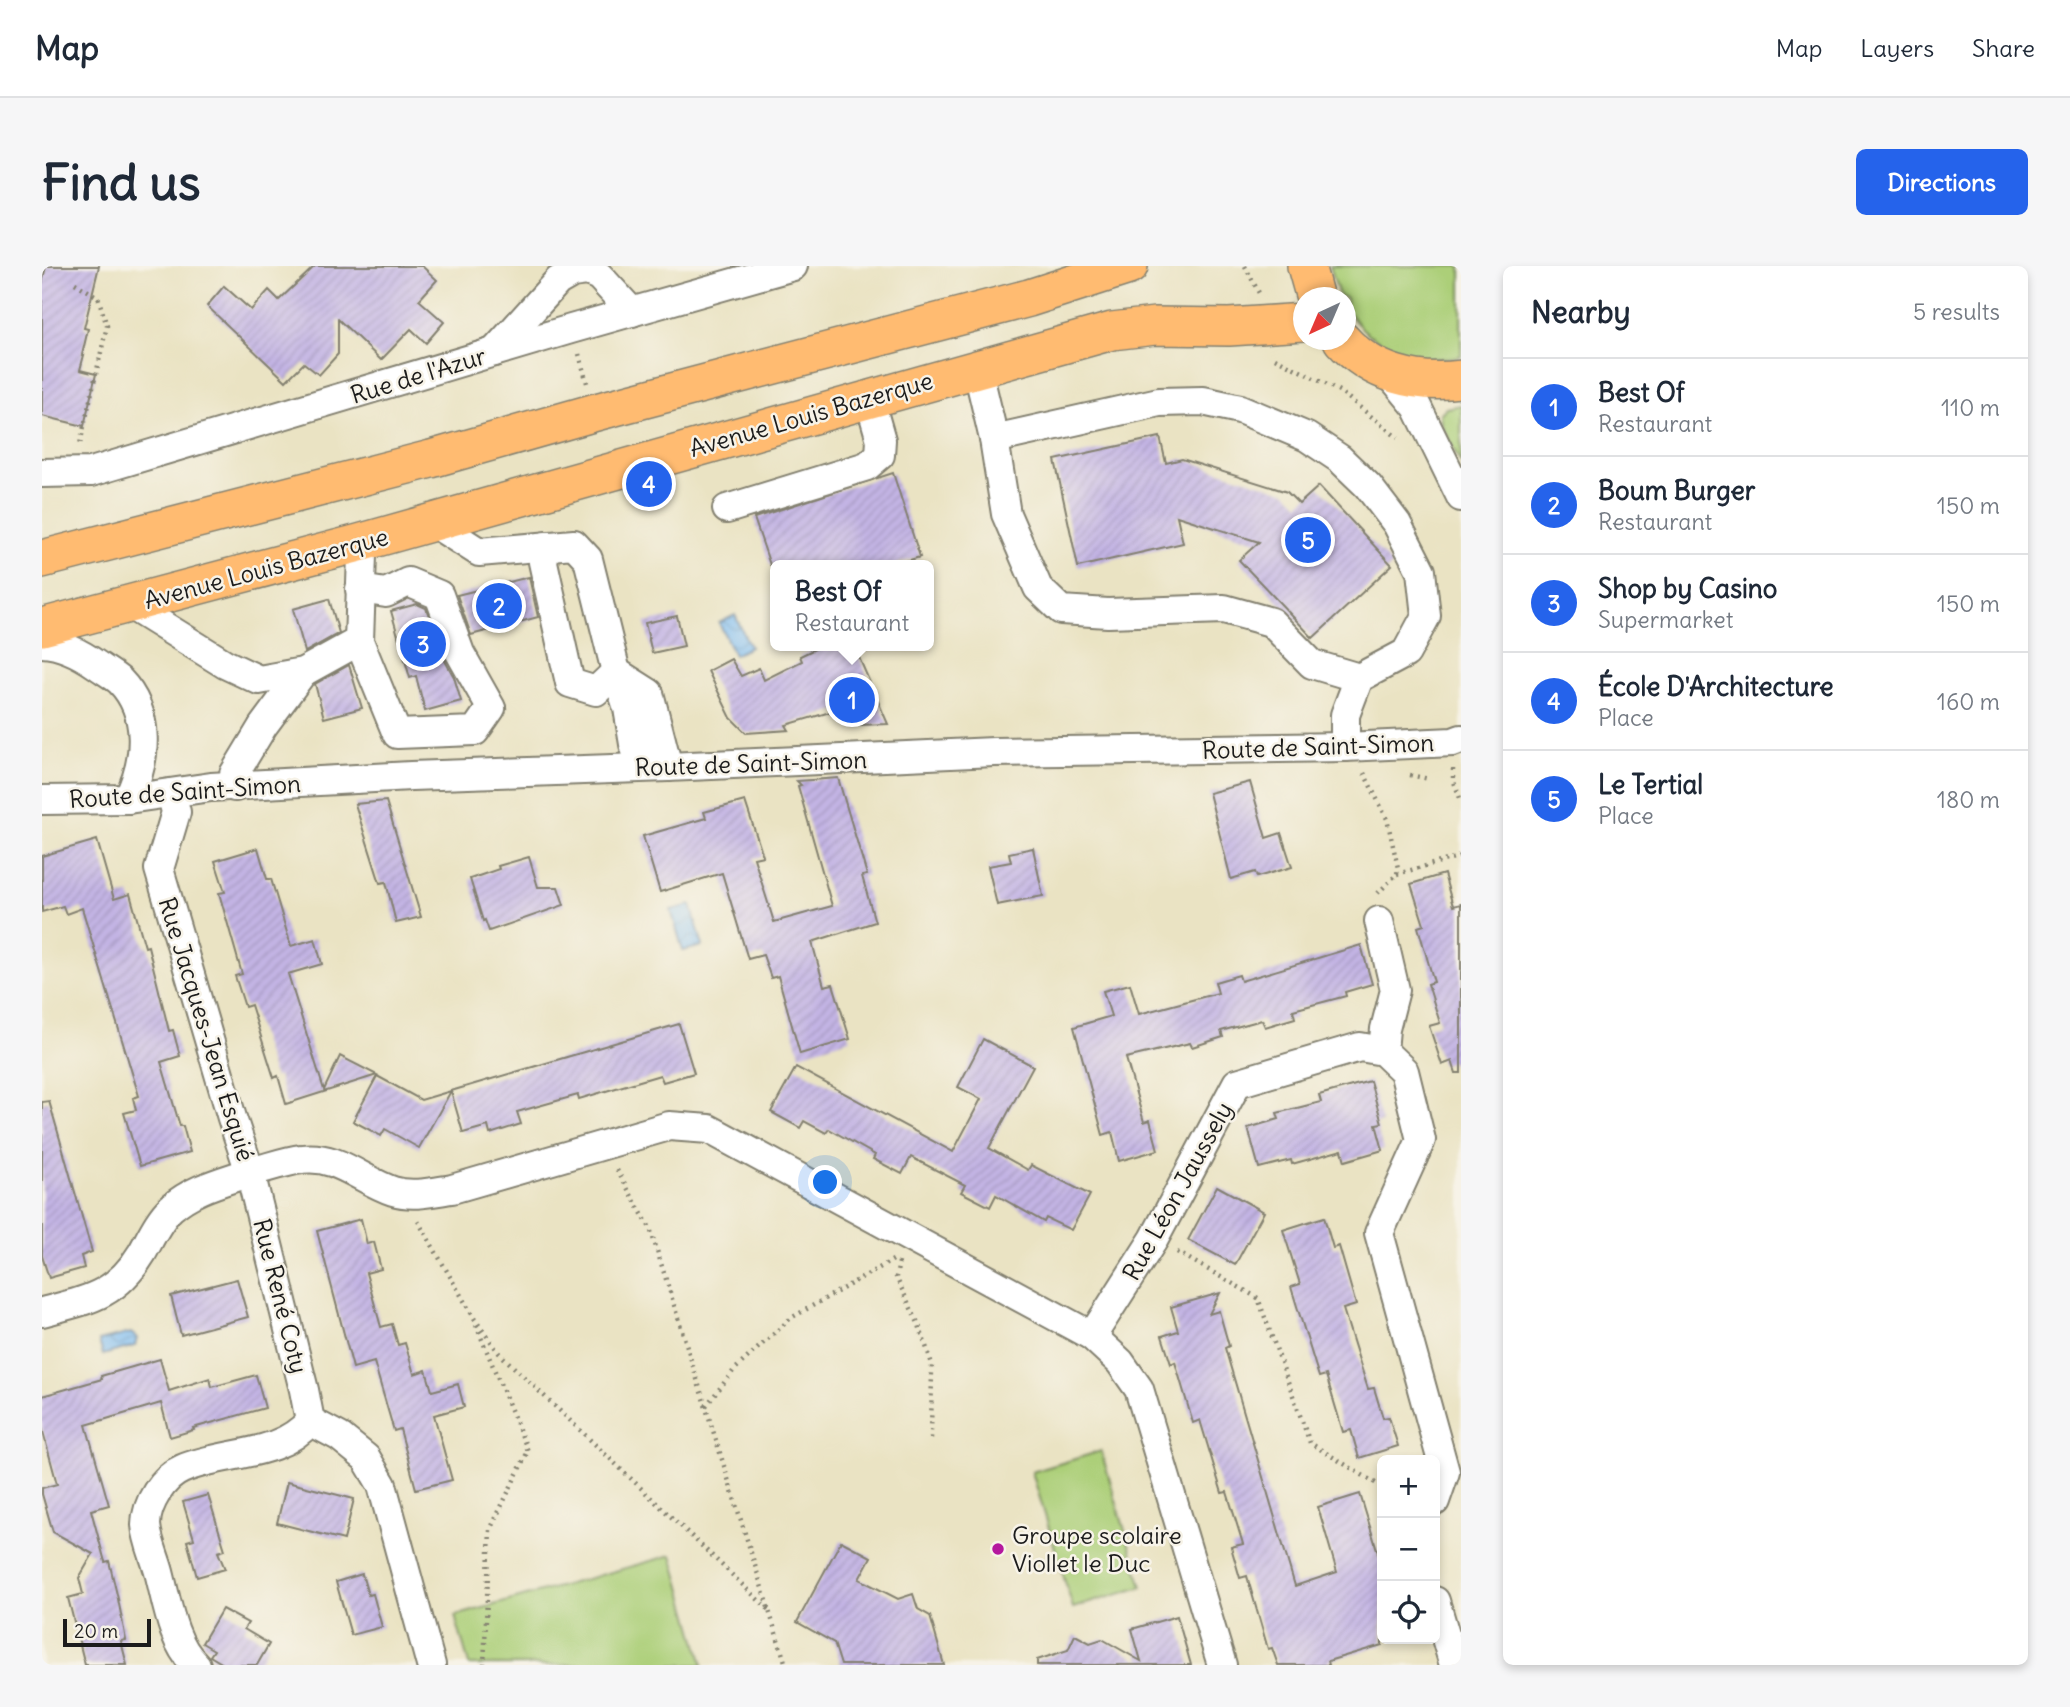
<!DOCTYPE html>
<html lang="en">
<head>
<meta charset="utf-8">
<style>
	:root { --surface:#fff; --page:#f6f6f7; --text:#1f2937; --muted:#747a83; --line:#e0e1e3; --accent:#2563eb }
	body { margin:0; font-family:Delius,sans-serif; background:var(--page); color:var(--text) }
	.controls { position:absolute; right:21px; bottom:21px; display:grid; overflow:hidden; border-radius:10px; box-shadow:0 4px 10px #0003 }
	.controls button { width:63px; height:63px; display:grid; place-items:center; padding:0; border:0; border-bottom:2px solid var(--line); background:var(--surface); color:var(--text); font:35px sans-serif }
	.compass { position:absolute; left:1251px; top:21px; width:63px; height:63px; border-radius:50%; background:var(--surface); box-shadow:0 4px 10px #0003; rotate:224deg }
	.scale { position:absolute; left:21px; bottom:18px; width:88px; box-sizing:border-box; padding-left:7px; border:4px solid #1c1c1c; border-top:0; font-size:19px; line-height:24px; white-space:nowrap; color:#1c1c1c; -webkit-text-stroke:5px #f7f3e8; paint-order:stroke }
	.you { position:absolute; left:784px; top:917px; width:24px; height:24px; margin:-18px; border:5px solid #fff; border-radius:50%; background:#1a73e8; box-shadow:0 0 0 10px #1a73e833 }
	.badge { display:grid; place-items:center; width:46px; height:46px; border-radius:50%; background:var(--accent); color:#fff; font-size:23px; font-weight:700 }
	.pin { position:absolute; translate:-50% -50%; border:4px solid #fff; box-shadow:0 2px 7px #0006 }
	.popup { position:absolute; left:728px; top:294px; width:164px; height:91px; box-sizing:border-box; display:grid; place-content:center; border-radius:10px; background:var(--surface); filter:drop-shadow(0 2px 5px #0005); font-size:23px; white-space:nowrap; color:var(--muted) }
	.popup b { font-size:26px; color:var(--text) }
	.popup::after { content:''; position:absolute; left:50%; top:100%; margin-left:-14px; border:14px solid transparent; border-top-color:var(--surface) }
	.list { margin:0; padding:0; list-style:none }
	h2 { display:flex; justify-content:space-between; align-items:center; height:91px; margin:0; padding:0 28px; font-size:30px }
	h2 small { font-size:23px; font-weight:400; color:var(--muted) }
	.list li { display:grid; grid-template-columns:46px 1fr auto; gap:21px; align-items:center; box-sizing:border-box; height:98px; padding:0 28px; border-top:2px solid var(--line) }
	.list b { display:block; font-size:26px; white-space:nowrap }
	.list p { margin:0; font-size:23px; white-space:nowrap; color:var(--muted) }
	.list em { font-size:23px; font-style:normal; color:var(--muted) }
	.icon { flex:none; width:38px; height:38px; fill:none; stroke:currentColor; stroke-width:2; stroke-linecap:round; stroke-linejoin:round }
	.map { position:relative; flex:none; width:1419px; height:1399px; overflow:hidden; border-radius:10px }
	header { display:flex; align-items:center; gap:42px; box-sizing:border-box; height:98px; padding:0 35px; background:var(--surface); border-bottom:2px solid var(--line) }
	header strong { font-size:33px }
	nav { display:flex; gap:38px; margin-inline-start:auto; font-size:24px }
	.intro { display:flex; align-items:center; justify-content:space-between; box-sizing:border-box; height:168px; padding:0 42px }
	h1 { margin:0; font-size:49px }
	.button { padding:18px 32px; border-radius:10px; background:var(--accent); color:#fff; font-size:24px; font-weight:700 }
	main { display:flex; gap:42px; padding:0 42px }
	aside { flex:1; background:var(--surface); border-radius:10px; box-shadow:0 4px 10px #0003 }
	.map>svg:first-child { display:block }
	.grass { fill:#accf78; stroke:#64764a; stroke-width:2 }
	.water { fill:url(#water-waves); stroke:#4c6c86; stroke-width:2 }
	.building { fill:url(#building-hatch) }
	.lines { fill:none; stroke-linecap:round; stroke-linejoin:round }
	.minor-casing { stroke:#838070; stroke-width:32 }
	.major-casing { stroke:#838070; stroke-width:40 }
	.path { stroke:#838070; stroke-width:4.5; stroke-dasharray:2 5; stroke-linecap:butt }
	.minor { stroke:#fff; stroke-width:28 }
	.major { stroke:#ffbb71; stroke-width:37 }
	.poi-dot { fill:#b5179e; stroke:#f7f3e8; stroke-width:2.5 }
	.labels { text-anchor:middle; dominant-baseline:central; stroke-width:5; stroke-linejoin:round; paint-order:stroke }
	.street-label { font-size:24px; fill:#1c1c1c; stroke:#f7f3e8 }
	.poi-label { font-size:24px; fill:#1c1c1c; stroke:#f7f3e8; text-anchor:start }
</style>
</head>
<body>
<header>
<strong>Map</strong>
<nav><a>Map</a><a>Layers</a><a>Share</a></nav>
</header>
<div class="intro"><h1>Find us</h1><a class="button">Directions</a></div>
<main>
<div class="map">
<svg width="1419" height="1399" viewBox="0 0 1419 1399">
	<defs>
		<pattern id="water-waves" width="16" height="10" patternUnits="userSpaceOnUse" patternTransform="scale(1.75)"><rect width="16" height="10" fill="#7dbcf1"/><path d="M0 5q4-4 8 0t8 0" fill="none" stroke="#6ba1ce"/></pattern>
		<pattern id="building-hatch" width="6" height="6" patternUnits="userSpaceOnUse" patternTransform="scale(1.75)"><rect width="6" height="6" fill="#c3b4e4"/><path d="M-1 1l2-2M0 6l6-6M5 7l2-2" fill="none" stroke="#a79ac3"/></pattern>
	</defs>
	<rect width="100%" height="100%" fill="#f7f3e8"/>
	<filter id="ink" filterUnits="userSpaceOnUse"><feTurbulence type="fractalNoise" baseFrequency=".0143" numOctaves="2"/><feDisplacementMap in="SourceGraphic" scale="14" xChannelSelector="R" yChannelSelector="G"/><feConvolveMatrix kernelMatrix="1 2 1 2 8 2 1 2 1" color-interpolation-filters="sRGB"/></filter>
	<filter id="wash" filterUnits="userSpaceOnUse"><feTurbulence type="fractalNoise" baseFrequency=".00686" numOctaves="4" result="noise"/><feDisplacementMap in="SourceGraphic" scale="28" xChannelSelector="R" yChannelSelector="G"/><feGaussianBlur stdDeviation="1.57" result="paint"/><feColorMatrix in="noise" values="0 0 0 0 0 0 0 0 0 0 0 0 0 0 0 0 0 1.4 0 .05"/><feComposite in="paint" operator="in"/></filter>
	<g filter="url(#wash)">
		<rect width="100%" height="100%" fill="#eae3c3"/>
		<g class="grass">
			<path d="M1288,0h131v90c-13,2 -26,4 -39,2 -27,-4 -76,-30 -76,-60l-7,-2z"/>
			<path d="M1419,139v59l-20,-40 -1,-10 6,-6z"/>
			<path d="M1059,1185l41,136 -69,21 -41,-136z"/>
			<path d="M630,1289l31,110h-234l-14,-49z"/>
		</g>
		<g class="water">
			<path d="M693,349l15,32 -16,8 -15,-32z"/>
			<path d="M649,639l12,41 -20,5 -12,-41z"/>
			<path d="M89,1067l6,5 -2,8 -32,9 -4,-14z"/>
		</g>
		<g id="blocks">
			<g class="building">
				<path d="M4,0h53l-15,62 4,1 -6,26h2l-4,15 16,4 -12,52 -42,-10v-132z"/>
				<path d="M273,0h107l15,14 -18,20 25,22 -18,21 -15,-14 -30,31 -43,-41v35l-19,21 -15,-12 -18,18 -79,-75 17,-20 27,24 18,-20 10,10z"/>
				<path d="M1118,171l6,26 16,-4 105,33 12,12 20,-18 73,79 -79,73 -74,-78 20,-18 -82,-26 6,27 -105,24 -23,-107z"/>
				<path d="M851,207l27,84 -27,8h-123l-16,-47z"/>
				<path d="M487,311l9,40 -67,18 -14,-40z"/>
				<path d="M287,333l10,34 -34,19 -12,-43z"/>
				<path d="M375,338l9,4 18,51 10,18 7,24 -36,10 -9,-35 -6,2 -19,-67z"/>
				<path d="M635,350l7,30 -32,7 -7,-30z"/>
				<path d="M779,380h33l34,78 -31,1 -10,-18 -61,18 3,5 -43,3 -15,-15 -23,-47 23,-12 10,17 18,-8 5,12 38,-19 -2,-5z"/>
				<path d="M307,399l13,43 -38,10 -9,-34z"/>
				<path d="M796,512l29,97 -5,1 13,46 -63,20 12,44 9,-2 17,55 -50,15 -22,-78 -7,2 -8,-23 -15,4 -26,-86 -62,19 -17,-56 63,-18 -2,-6 41,-11 18,55 -9,2 20,64 58,-16 -34,-120 3,-1 -4,-4z"/>
				<path d="M1208,516l16,56 15,-5 11,34 -35,10 -2,-5 -24,7 -22,-86z"/>
				<path d="M344,535l35,116 -25,6 -10,-41 -6,1 -25,-79z"/>
				<path d="M55,574l17,59 16,-5 15,53 3,-1 21,85 4,-1 7,26 -19,6 19,64h3l7,26 -50,14 -16,-53 12,-3 -3,-12 6,-2 -57,-188 -16,6 -3,-8 -21,6v-56z"/>
				<path d="M216,582l9,31h4l20,67 24,-7 7,25 -34,10 36,116 16,-34 37,19 -91,29 -8,-28 -4,2 -23,-73 -6,2 -10,-31 7,-2 -23,-81 6,-1 -10,-31z"/>
				<path d="M991,582l10,48 -46,9 -9,-39 23,-4 -2,-9z"/>
				<path d="M487,591l9,30h20l6,18 -75,26 -4,-11 -2,1 -13,-42 29,-10 -1,-3z"/>
				<path d="M1402,608l9,32 8,-2v169h-5l-4,-12 -10,4 -13,-39 11,-3 -12,-39 6,-2 -16,-55 6,-2 -13,-41z"/>
				<path d="M1319,679l11,39 -27,8 1,4 -53,14 2,8 -30,9 -3,-7 -41,11 2,6 -31,10 -2,-4 -64,15 18,64 6,-2 8,30 -39,11 -7,-29 -9,3 -29,-108 37,-11 -8,-25 27,-7 9,30 79,-21 -3,-11 24,-7 2,6z"/>
				<path d="M637,758l15,49 -31,9 -3,-7 -81,24 -1,-4 -61,17 4,12 -31,10 -2,-8 -25,7 -12,-42z"/>
				<path d="M941,773l50,27 -44,82 39,22 3,-5 59,30 -19,35 -25,-12 -2,4 -48,-27 -6,12 -29,-15 4,-7 -54,-28 -9,17 -29,-15 2,-4 -46,-26 -3,4 -22,-12 -4,7 -29,-16 25,-45 157,85 28,-53 -23,-12z"/>
				<path d="M335,810l44,24 30,-9 -32,57 -34,-19 -4,7 -28,-15z"/>
				<path d="M1328,815l12,42 -6,1 7,26 -38,11 -3,-11 -50,14 -1,-4 -32,8 -11,-40 31,-9 -2,-6 44,-11 -2,-7z"/>
				<path d="M7,835l43,151 -11,4 3,12 -35,10 -7,-22v-154z"/>
				<path d="M1175,920l47,26 -29,53 -47,-25z"/>
				<path d="M1282,951l9,31 6,-2 17,59 -13,4 25,80 6,-1 9,30 6,-1 9,29 -39,12 -8,-28 -8,2 -17,-57 -7,2 -28,-90 9,-3 -17,-54z"/>
				<path d="M319,953l6,25 7,-2 7,27 -15,4 15,54 11,-3 6,21 7,-2 9,31 12,-4 6,21 26,-7 6,23 -30,8 18,65 -36,9 -16,-60 -6,2 -20,-69 -21,6 -36,-137z"/>
				<path d="M195,1013l11,38 -67,18 -10,-39z"/>
				<path d="M1178,1027l-11,21 10,-3 10,35 -4,2 70,238 42,-14 -19,-65 42,-13 22,72v79l-54,16 1,4h-51l-6,-17 -4,1 -21,-73 -7,2 -9,-31 12,-3 -16,-52 -5,1 -22,-73 -7,3 -18,-61 -4,2 -9,-28 16,-5 -7,-24z"/>
				<path d="M118,1093l9,32 41,-13 2,9 44,-12 9,33 -72,20 1,2 -24,7 -9,-34 -75,22 23,80 -18,5 14,52 4,-1 9,38 8,41 -5,1 6,24h-42l-17,-67 15,-4 -4,-16 14,-24 -40,-22 -11,-38v-6l15,-4 -15,-56v-32l60,-17 -1,-3z"/>
				<path d="M245,1216l67,17 -10,41 -67,-17z"/>
				<path d="M166,1229l17,55 -7,2 7,17 -28,8 -10,-36 7,-2 -11,-37z"/>
				<path d="M799,1275l30,16 -12,22 39,20 15,-5 5,15 12,7 14,49h-103l-7,-22 -37,-21z"/>
				<path d="M320,1308l6,21 5,-1 9,33 -31,8 -15,-53z"/>
				<path d="M180,1343l26,14 -4,6 25,15 -12,21h-32l-15,-9 4,-6 -12,-7z"/>
				<path d="M1135,1350l14,49h-154v-5l31,-10 7,-15 15,8 12,-4 39,22 -9,-32z"/>
			</g>
		</g>
	</g>
	<g filter="url(#ink)">
		<use href="#blocks" fill-opacity="0" stroke="#838070" stroke-width="2"/>
		<g class="lines">
			<defs>
				<g id="minor">
					<path d="M452,86l64,-71 14,-8 15,-2 12,5 33,36"/>
					<path d="M935,101l17,72 12,75 32,74 23,22 47,3 116,-4 47,13 41,42 47,14"/>
					<path d="M1347,107l28,34 44,90"/>
					<path d="M952,173l165,-37 44,-1 37,8 67,28 33,22 28,27 29,38 24,47 5,45 -20,37 -47,25 -14,37v32"/>
					<path d="M0,207l49,-1 480,-143 222,-63"/>
					<path d="M685,243l140,-43 13,-11 1,-15 -12,-42"/>
					<path d="M390,256l47,30 95,-8 14,15 28,113 12,36 6,36 7,23"/>
					<path d="M504,280l-3,16 27,121 26,8 20,-19 33,21 19,74"/>
					<path d="M88,339l95,59 34,16 44,-8 56,-31 3,-86 -3,-12"/>
					<path d="M317,375l38,93 78,-3 16,-23 -31,-55 -21,-58 -31,-13 -22,11 -26,-4"/>
					<path d="M0,377c21,1 38,10 55,22 7,5 16,10 23,16 31,32 27,80 8,118"/>
					<path d="M193,521l-1,-13 29,-48 40,-54"/>
					<path d="M129,527l5,19 -17,57 73,249 18,54c17,-4 35,-11 52,-13 35,-5 60,22 91,32 19,6 39,1 59,-2l217,-63 40,3 383,207 28,26 19,27 83,276"/>
					<path d="M0,534l86,-1 83,-12 200,-11 257,-9 326,-15 351,-5 108,-5 8,-3"/>
					<path d="M1337,655l16,69 -10,39 -2,22"/>
					<path d="M0,1046c45,-12 74,-16 100,-59 8,-14 17,-34 29,-45 23,-20 51,-26 79,-36l54,218 6,31c-31,37 -86,30 -128,48 -19,8 -36,35 -36,56 1,15 9,32 13,47 8,30 13,71 37,93"/>
					<path d="M1050,1070l62,-97 83,-156 123,-36 23,4 21,20 17,69 -42,93 66,239 -10,29"/>
					<path d="M268,1155l30,16 26,21 16,27 49,180"/>
					<path d="M1393,1335l19,64"/>
				</g>
				<g id="major">
					<path d="M1264,0l9,32"/>
					<path d="M1300,74c30,34 75,45 119,39"/>
					<path d="M0,293l389,-100 165,-47 433,-114 100,-32"/>
					<path d="M0,361l317,-84 753,-212 43,-5 74,1 75,-5"/>
				</g>
			</defs>
			<use href="#minor" class="minor-casing"/>
			<use href="#major" class="major-casing"/>
			<g class="path">
				<path d="M1203,0l14,27"/>
				<path d="M0,6l2,1"/>
				<path d="M33,17l23,14 9,29 -27,118"/>
				<path d="M537,88l8,29"/>
				<path d="M1233,92l66,34 57,46"/>
				<path d="M1411,503v10l8,22"/>
				<path d="M1322,507l23,46 11,49 -1,6 -19,19"/>
				<path d="M1368,509l19,4"/>
				<path d="M1355,608l64,-18"/>
				<path d="M575,904l33,58 136,437"/>
				<path d="M376,955l56,97 25,35 270,257"/>
				<path d="M1135,986l81,46 52,145 72,44"/>
				<path d="M857,996l-3,15 23,48 13,39 -1,78"/>
				<path d="M434,1059l52,126 -38,79 -6,135"/>
				<path d="M664,1140l28,-36 57,-52 102,-58"/>
			</g>
			<use href="#minor" class="minor"/>
			<use href="#major" class="major"/>
		</g>
	</g>
	<circle class="poi-dot" cx="956" cy="1283" r="7"/>
	<g class="labels">
		<g class="street-label">
			<text transform="translate(376 109) rotate(-17)">Rue de l'Azur</text>
			<text transform="translate(769 148) rotate(-16)">Avenue Louis Bazerque</text>
			<text transform="translate(224 302) rotate(-15)">Avenue Louis Bazerque</text>
			<text transform="translate(1276 480) rotate(-2)">Route de Saint-Simon</text>
			<text transform="translate(709 497) rotate(-2)">Route de Saint-Simon</text>
			<text transform="translate(143 525) rotate(-4)">Route de Saint-Simon</text>
			<text transform="translate(165 763) rotate(73)">Rue Jacques-Jean Esquié</text>
			<text transform="translate(1135 925) rotate(-61)">Rue Léon Jaussely</text>
			<text transform="translate(239 1030) rotate(76)">Rue René Coty</text>
		</g>
		<g class="poi-label">
			<text x="970" y="1269">Groupe scolaire<tspan x="970" dy="28">Viollet le Duc</tspan></text>
		</g>
	</g>
</svg>
<div class="controls">
<button>+</button>
<button>−</button>
<button><svg class="icon" aria-label="locate" viewBox="0 0 24 24"><circle cx="12" cy="12" r="6"/><path d="M12 2v4M12 18v4M2 12h4M18 12h4"/></svg></button>
</div>
<svg class="compass" viewBox="-18 -18 36 36"><path d="M0-13l5 13h-10z" fill="#e53935"/><path d="M0 13l5-13h-10z" fill="#747a83"/></svg>
<div class="scale">20 m</div>
<div class="you"></div>
<div class="pin badge" style="left:810px;top:434px">1</div>
<div class="popup"><b>Best Of</b>Restaurant</div>
<div class="pin badge" style="left:457px;top:340px">2</div>
<div class="pin badge" style="left:381px;top:378px">3</div>
<div class="pin badge" style="left:607px;top:218px">4</div>
<div class="pin badge" style="left:1266px;top:274px">5</div>
</div>
<aside>
<h2>Nearby<small>5 results</small></h2>
<ul class="list">
<li><span class="badge">1</span><div><b>Best Of</b><p>Restaurant</p></div><em>110 m</em></li>
<li><span class="badge">2</span><div><b>Boum Burger</b><p>Restaurant</p></div><em>150 m</em></li>
<li><span class="badge">3</span><div><b>Shop by Casino</b><p>Supermarket</p></div><em>150 m</em></li>
<li><span class="badge">4</span><div><b>École D'Architecture</b><p>Place</p></div><em>160 m</em></li>
<li><span class="badge">5</span><div><b>Le Tertial</b><p>Place</p></div><em>180 m</em></li>
</ul>
</aside>
</main>
</body>
</html>
